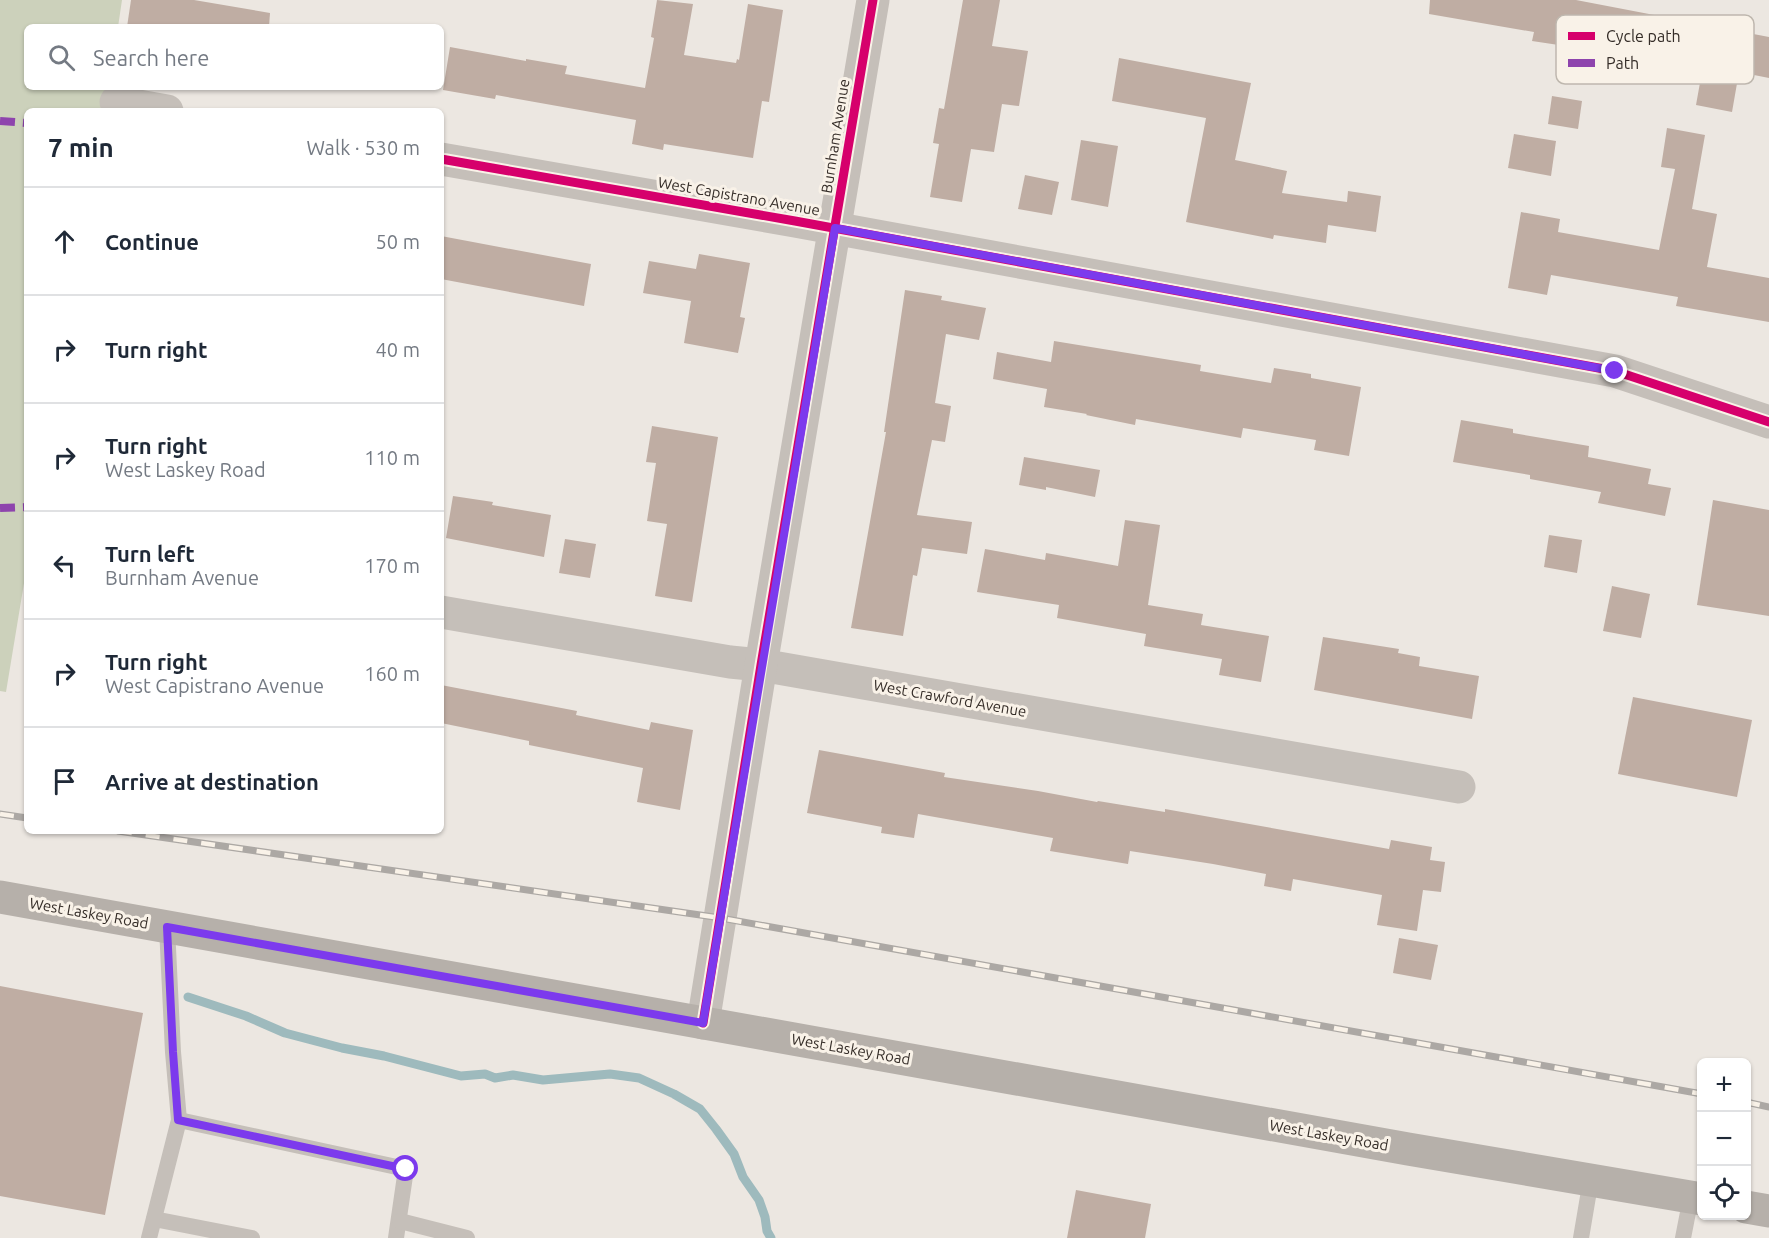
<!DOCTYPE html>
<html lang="en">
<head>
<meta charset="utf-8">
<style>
	:root { --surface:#fff; --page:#f6f6f7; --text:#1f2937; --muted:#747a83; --line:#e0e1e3 }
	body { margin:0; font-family:Ubuntu,sans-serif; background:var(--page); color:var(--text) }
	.controls { position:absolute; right:18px; bottom:18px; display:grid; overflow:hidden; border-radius:9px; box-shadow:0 2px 4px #0004 }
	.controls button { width:54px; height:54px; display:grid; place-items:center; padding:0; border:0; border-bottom:2px solid var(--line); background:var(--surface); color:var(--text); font:30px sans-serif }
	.stop { position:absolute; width:18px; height:18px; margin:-14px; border:4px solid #7c3aed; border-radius:50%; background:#fff }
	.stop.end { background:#7c3aed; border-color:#fff; box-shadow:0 2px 6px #0008 }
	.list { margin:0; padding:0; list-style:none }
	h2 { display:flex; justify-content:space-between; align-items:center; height:78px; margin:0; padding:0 24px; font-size:26px }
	h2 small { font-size:20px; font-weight:400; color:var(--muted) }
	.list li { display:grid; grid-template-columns:39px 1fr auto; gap:18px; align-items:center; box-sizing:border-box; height:108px; padding:0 24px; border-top:2px solid var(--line) }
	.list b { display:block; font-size:22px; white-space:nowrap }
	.list p { margin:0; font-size:20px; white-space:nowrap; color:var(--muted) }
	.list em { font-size:20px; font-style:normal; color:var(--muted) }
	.icon { flex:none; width:33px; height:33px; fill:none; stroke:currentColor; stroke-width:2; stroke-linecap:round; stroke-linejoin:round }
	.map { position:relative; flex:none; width:1769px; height:1238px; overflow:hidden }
	.search { position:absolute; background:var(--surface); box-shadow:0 2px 4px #0004; left:24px; top:24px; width:420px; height:66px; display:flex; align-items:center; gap:15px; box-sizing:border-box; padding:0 21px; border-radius:9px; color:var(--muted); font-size:22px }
	.panel { position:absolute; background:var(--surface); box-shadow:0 2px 4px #0004; left:24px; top:108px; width:420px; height:726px; border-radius:9px }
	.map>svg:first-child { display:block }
	.green { fill:#ccd1bb }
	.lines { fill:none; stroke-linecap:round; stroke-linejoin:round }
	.stream { stroke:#9ebabd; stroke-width:9 }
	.building { fill:#bfada3 }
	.service { stroke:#c5bfb9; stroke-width:16 }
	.minor { stroke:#c5bfb9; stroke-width:33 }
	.secondary { stroke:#b6b0aa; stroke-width:33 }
	.rail-casing { stroke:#aca8a4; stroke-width:7 }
	.rail { stroke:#f9f2e8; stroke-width:4.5; stroke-dasharray:14; stroke-linecap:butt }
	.quiet { stroke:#8e44ad; stroke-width:8; stroke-dasharray:15 8; stroke-linecap:butt }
	.cycleway-casing { stroke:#f9f2e8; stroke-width:13 }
	.cycleway { stroke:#d6006c; stroke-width:9 }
	.route { stroke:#7c3aed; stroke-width:8 }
	.labels { text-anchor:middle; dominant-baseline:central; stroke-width:6; stroke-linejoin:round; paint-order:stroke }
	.street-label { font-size:15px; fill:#352d28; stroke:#f9f2e8 }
	.key { fill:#f9f2e8; stroke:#beb7ae; stroke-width:1.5 }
	.key-label { font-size:16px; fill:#352d28 }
</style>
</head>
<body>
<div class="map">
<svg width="1769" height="1238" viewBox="0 0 1769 1238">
	<rect width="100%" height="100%" fill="#ece7e1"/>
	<path class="green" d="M0,0h122l-4,27h-91v60h81l-4,24h-77v454l-21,127 -6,-1z"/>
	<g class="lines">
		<path class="stream" d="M188,997l58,19 39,17 57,15 42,8 77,20 24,-2 10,4 18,-3 30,5 67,-6 29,4 35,16 26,15 16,20 18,25 9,23 16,23 6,17 2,14 4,7"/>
	</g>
	<g class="building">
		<path d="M131,0h63l76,13 -1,14h-142z"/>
		<path d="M657,0l36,4 -9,51 52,8 1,-4 2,1 9,-56 35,6 -14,92 -7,-1 -9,57 -89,-14 -1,6 -31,-6 4,-24 -140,-25 -1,4 -52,-9 7,-43 76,14v-2l41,7 -2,8 80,14 9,-50 -3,-1z"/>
		<path d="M963,0h37l-8,46 36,5 -9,55 -17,-2 -8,48 -23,-3 -9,53 -32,-5 9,-53 -6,-1 6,-35 5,1z"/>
		<path d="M1430,0h146l193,37v41l-30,-6 -7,40 -36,-7 7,-39 -130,-24 -1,5 -40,-6 2,-9 -105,-18z"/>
		<path d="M1119,58l132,25 -16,77 52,11 -5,22 65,9 1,-11 33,5 -5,36 -48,-7 -2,18 -52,-8 -1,4 -87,-17 20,-104 -94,-17z"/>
		<path d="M1552,96l30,5 -4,28 -30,-5z"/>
		<path d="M1667,128l38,7 -13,74 25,5 -10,53 62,11v44l-93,-16 2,-9 -127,-22 -4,20 -39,-7 13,-76 39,7 -2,13 101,18 16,-81 -14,-2z"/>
		<path d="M1514,134l42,7 -5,35 -43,-8z"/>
		<path d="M1081,140l37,6 -10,61 -37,-7z"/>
		<path d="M1025,175l34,7 -7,33 -34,-6z"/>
		<path d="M441,236l150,28 -7,42 -143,-27z"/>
		<path d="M699,254l51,9 -10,54 5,1 -7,35 -54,-10 7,-42 -48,-8 6,-32 47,8z"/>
		<path d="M905,290l37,6 -1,4 45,8 -7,32 -33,-6 -11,69 16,3 -6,36 -13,-2 -15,75 55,7 -5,32 -45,-6 -5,28 -4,-1 -10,61 -52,-8 35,-196h-2z"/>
		<path d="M1054,341l147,24 -1,6 71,12 3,-15 37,6v4l50,9 -12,69 -35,-6 2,-10 -73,-12 -2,10 -105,-19 -1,6 -49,-10 1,-1 -43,-7 3,-18 -54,-10 4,-27 54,10z"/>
		<path d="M1461,420l52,9v4l76,13 -1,11 63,12 -3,15 23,4 -6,28 -67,-13 3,-11 -71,-13v-4l-77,-13z"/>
		<path d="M652,426l66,11 -26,165 -37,-6 12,-72 -20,-3 9,-58 -10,-1z"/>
		<path d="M1024,457l76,13 -5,27 -49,-10v3l-27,-5z"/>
		<path d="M453,496l40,6 -1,3 59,10 -7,42 -98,-19z"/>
		<path d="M1713,500l56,10v106l-72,-11z"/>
		<path d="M1125,520l35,5 -12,80 55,9 -2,11 68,11 -8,46 -42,-7 3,-16 -78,-13 2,-12 -89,-16 2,-13 -82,-13 8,-43 60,11 1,-7 72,13z"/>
		<path d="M1549,535l33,5 -5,33 -33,-6z"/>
		<path d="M565,539l31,5 -6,34 -31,-5z"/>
		<path d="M1612,586l38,8 -9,44 -38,-7z"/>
		<path d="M1323,637l76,12 -1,4 22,4 -1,9 60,10 -7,43 -158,-29z"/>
		<path d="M441,685l136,26 -1,4 73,15 2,-8 42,8 -13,80 -43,-8 6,-34 -114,-23v-4l-88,-18z"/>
		<path d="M1633,697l119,23 -15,77 -119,-23z"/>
		<path d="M819,750l126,23 -1,4 94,14 59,11 1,-1 67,11v-3l224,40 2,-9 41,7 -2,13 15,2 -4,30 -18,-2 -6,41 -40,-6 5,-30 -89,-16 -2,12 -27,-5 2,-12 -53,-10 -83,-13 -2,13 -78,-13 3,-13 -135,-24 -4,24 -33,-5 1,-6 -75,-14z"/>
		<path d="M1399,938l39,7 -7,35 -38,-7z"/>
		<path d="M0,986l143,27 -38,202 -105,-19z"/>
		<path d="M1076,1190l75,14 -6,34h-78z"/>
	</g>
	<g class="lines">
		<g class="service">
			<path d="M179,1120l227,49 -10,69"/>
			<path d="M154,1219l98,19"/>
			<path d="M400,1221l67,17"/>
			<path d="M149,1238l30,-118 -6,-68 -6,-125"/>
			<path d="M1581,1238l10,-59"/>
			<path d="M1683,1238l8,-41"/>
		</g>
		<g class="minor">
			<path d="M116,102l51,9"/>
			<path d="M441,159l354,62 820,150 154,51"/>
			<path d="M441,612l289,50 31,3 698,122"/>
			<path d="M703,1023l58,-358 112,-665"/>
		</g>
		<g class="secondary">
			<path d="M0,897l1408,252 294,50"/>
			<path d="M1746,1207l23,4"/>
		</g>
		<defs>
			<g id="rail">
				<path d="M0,814l27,4"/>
				<path d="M118,831l603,87 981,176"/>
				<path d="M1746,1102l23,5"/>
			</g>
		</defs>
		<use href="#rail" class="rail-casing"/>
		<use href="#rail" class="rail"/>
		<g class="quiet">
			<path d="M0,121l27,2"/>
			<path d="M0,508l27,-1"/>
		</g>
		<defs>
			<g id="cycleway">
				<path d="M441,159l354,62 820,150 154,51"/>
				<path d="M703,1023l58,-358 112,-665"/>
			</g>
		</defs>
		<use href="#cycleway" class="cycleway-casing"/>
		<use href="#cycleway" class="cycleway"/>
	</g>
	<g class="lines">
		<path class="route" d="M406,1169l-228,-49 -5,-68 -6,-125 536,96 132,-795 780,143"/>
	</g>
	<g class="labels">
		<g class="street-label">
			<text transform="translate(835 136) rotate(-81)">Burnham Avenue</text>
			<text transform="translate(739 196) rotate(10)">West Capistrano Avenue</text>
			<text transform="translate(950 698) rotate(10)">West Crawford Avenue</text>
			<text transform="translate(89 913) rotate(10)">West Laskey Road</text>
			<text transform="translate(851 1049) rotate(10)">West Laskey Road</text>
			<text transform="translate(1329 1135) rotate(10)">West Laskey Road</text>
		</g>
	</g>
	<rect x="1556" y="15" width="198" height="69" rx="9" class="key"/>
	<rect x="1568" y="32" width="27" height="8" fill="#d6006c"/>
	<rect x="1568" y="59" width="27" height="8" fill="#8e44ad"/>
	<g class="key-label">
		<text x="1606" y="42">Cycle path</text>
		<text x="1606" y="69">Path</text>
	</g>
</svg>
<div class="controls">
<button>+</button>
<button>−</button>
<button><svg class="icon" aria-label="locate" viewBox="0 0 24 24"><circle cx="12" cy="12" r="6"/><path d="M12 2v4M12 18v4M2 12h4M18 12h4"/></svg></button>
</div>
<div class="stop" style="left:406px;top:1169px"></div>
<div class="stop end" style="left:1615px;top:371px"></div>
<div class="search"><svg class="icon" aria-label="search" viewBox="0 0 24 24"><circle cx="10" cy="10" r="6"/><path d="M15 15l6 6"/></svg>Search here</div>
<section class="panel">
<h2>7 min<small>Walk · 530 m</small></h2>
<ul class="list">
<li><svg class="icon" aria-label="ahead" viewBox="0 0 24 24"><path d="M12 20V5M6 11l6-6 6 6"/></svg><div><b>Continue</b></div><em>50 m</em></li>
<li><svg class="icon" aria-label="right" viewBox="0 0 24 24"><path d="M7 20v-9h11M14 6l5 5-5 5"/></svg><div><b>Turn right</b></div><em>40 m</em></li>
<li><svg class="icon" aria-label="right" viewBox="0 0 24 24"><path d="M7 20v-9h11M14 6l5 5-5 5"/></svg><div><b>Turn right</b><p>West Laskey Road</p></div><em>110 m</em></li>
<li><svg class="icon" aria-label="left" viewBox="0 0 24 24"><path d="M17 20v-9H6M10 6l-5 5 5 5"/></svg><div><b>Turn left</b><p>Burnham Avenue</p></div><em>170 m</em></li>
<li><svg class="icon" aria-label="right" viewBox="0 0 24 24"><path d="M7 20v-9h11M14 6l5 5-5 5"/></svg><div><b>Turn right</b><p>West Capistrano Avenue</p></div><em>160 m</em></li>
<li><svg class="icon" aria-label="arrive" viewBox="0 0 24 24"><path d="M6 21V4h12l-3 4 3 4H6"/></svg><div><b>Arrive at destination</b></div></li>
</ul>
</section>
</div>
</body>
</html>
